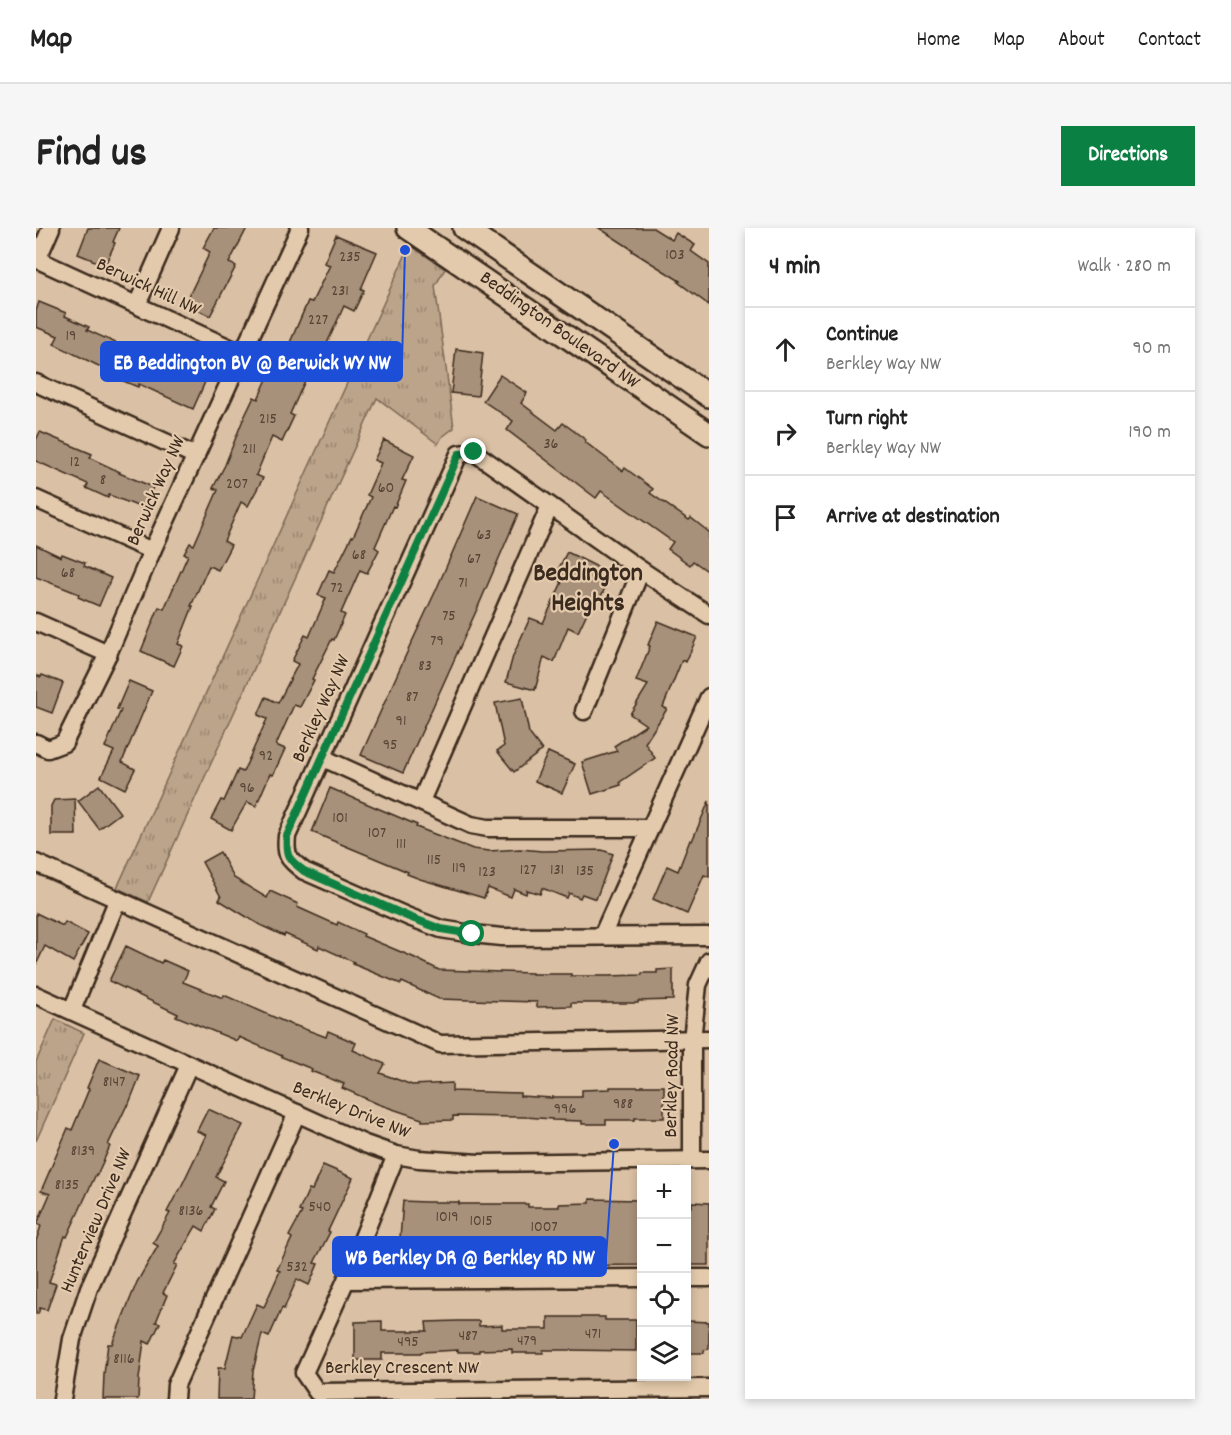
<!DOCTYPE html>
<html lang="en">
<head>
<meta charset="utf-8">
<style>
	:root { --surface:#fff; --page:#f6f6f6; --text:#222; --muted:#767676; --line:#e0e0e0; --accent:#0b8043 }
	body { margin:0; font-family:Dekko,sans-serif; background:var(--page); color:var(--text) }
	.controls { position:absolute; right:18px; bottom:18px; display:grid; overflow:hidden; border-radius:0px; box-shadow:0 3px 9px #0003 }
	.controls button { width:54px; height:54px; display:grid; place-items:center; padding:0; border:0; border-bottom:2px solid var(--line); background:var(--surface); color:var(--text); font:30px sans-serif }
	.stop { position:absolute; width:18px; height:18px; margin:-14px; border:4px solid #0b8043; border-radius:50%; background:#fff }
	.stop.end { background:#0b8043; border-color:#fff; box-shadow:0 2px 6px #0008 }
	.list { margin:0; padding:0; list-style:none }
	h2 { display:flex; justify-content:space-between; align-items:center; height:78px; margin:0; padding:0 24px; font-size:26px }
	h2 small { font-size:20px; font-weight:400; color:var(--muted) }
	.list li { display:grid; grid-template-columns:39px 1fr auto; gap:18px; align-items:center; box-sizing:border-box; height:84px; padding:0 24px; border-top:2px solid var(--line) }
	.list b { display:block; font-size:22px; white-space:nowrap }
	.list p { margin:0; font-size:20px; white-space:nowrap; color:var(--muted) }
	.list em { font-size:20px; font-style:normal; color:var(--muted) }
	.icon { flex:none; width:33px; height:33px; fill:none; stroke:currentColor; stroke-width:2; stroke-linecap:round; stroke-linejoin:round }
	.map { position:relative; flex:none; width:673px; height:1171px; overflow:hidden; border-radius:0px }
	header { display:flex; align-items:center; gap:36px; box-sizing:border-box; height:84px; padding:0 30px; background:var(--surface); border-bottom:2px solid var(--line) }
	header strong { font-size:28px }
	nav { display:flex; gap:33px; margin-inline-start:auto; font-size:21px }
	.intro { display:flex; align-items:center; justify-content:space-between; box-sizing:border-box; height:144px; padding:0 36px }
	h1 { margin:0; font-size:42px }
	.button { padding:15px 27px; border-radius:0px; background:var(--accent); color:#fff; font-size:21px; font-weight:700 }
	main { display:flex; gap:36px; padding:0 36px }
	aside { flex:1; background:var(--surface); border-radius:0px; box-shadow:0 3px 9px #0003 }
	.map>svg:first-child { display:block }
	.grass { fill:url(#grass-tufts); stroke:#7c6754; stroke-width:1.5 }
	.building { fill:#a8917a; stroke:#3b2a1e; stroke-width:1.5 }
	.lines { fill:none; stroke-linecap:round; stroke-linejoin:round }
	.minor-casing { stroke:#3b2a1e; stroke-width:21 }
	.major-casing { stroke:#3b2a1e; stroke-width:26 }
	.minor { stroke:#e4caac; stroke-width:16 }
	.major { stroke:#e4caac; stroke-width:21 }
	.route { stroke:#0b8043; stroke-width:8 }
	.labels { text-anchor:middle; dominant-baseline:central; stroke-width:4.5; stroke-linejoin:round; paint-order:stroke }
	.number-label { font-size:16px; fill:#564435 }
	.street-label { font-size:20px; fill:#3b2a1e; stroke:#e4caac }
	.district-label { font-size:26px; font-weight:bold; fill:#3b2a1e; stroke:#e4caac }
	.leader { fill:none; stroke:#1d4ed8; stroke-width:2 }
	.callout-dot { fill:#1d4ed8; stroke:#e4caac; stroke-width:2 }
	.callout { fill:#1d4ed8; stroke:#1d4ed8; stroke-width:2 }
	.callout-label { font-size:21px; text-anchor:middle; font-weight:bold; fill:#fff }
</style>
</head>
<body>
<header>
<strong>Map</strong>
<nav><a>Home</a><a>Map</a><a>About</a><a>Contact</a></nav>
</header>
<div class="intro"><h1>Find us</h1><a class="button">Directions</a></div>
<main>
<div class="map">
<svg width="673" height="1171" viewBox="0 0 673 1171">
	<defs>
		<pattern id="grass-tufts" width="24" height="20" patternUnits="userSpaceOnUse" patternTransform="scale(1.5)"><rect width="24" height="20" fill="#bca48a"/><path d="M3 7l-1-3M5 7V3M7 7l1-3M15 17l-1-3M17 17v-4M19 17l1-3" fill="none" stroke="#9a8670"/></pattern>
	</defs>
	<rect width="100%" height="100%" fill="#dac0a4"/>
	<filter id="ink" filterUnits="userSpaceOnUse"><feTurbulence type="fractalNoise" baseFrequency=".0167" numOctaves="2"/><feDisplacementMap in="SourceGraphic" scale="12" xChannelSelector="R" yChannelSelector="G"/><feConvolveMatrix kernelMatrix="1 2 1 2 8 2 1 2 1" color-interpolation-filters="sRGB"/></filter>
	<g filter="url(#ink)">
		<g class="grass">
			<path d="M374,17l35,24 -10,17 19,142 -12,9 -4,7 -61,-46 -229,504 -31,-14z"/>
			<path d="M19,791l29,14 -48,108v-79z"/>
		</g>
		<g class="building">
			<path d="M52,0h31l-6,14 2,1 -10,22 -27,-11z"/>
			<path d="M178,0h33l-18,35 7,3 -26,50 -25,-12 25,-52 -7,-4z"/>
			<path d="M563,0h54l19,12 4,-7 19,12 -4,6 18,13v41l-31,-23 2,-1 -48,-30 1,-1z"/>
			<path d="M300,7l41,17 -16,37 3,1 -10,21 -10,-5 -20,44 7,3 -11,24 -11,-5 -19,42 4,2 -12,26 -10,-5 -16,38 7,3 -15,28 -7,-4 -17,39 7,4 -13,25 -9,-4 -18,40h2l-15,38 5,2 -9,20 -33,-15 18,-44 5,2 24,-54 -4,-1 6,-11 4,2 24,-55 -5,-2 12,-23 17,-43 12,-25 4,2 15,-33 6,2 29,-67 4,1 18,-37 -6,-2z"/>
			<path d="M3,74l27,11 -1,3 24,11 -2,3 29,13 -2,3 43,19 2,-4 46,21 -12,27 -54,-25 -1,3 -22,-9 1,-3 -63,-31 4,-8 -22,-9v-16z"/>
			<path d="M420,121l27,4 -5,43 -27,-3z"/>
			<path d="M464,147l27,18 -6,10 36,27 6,-7 23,17 -1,2 38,29 2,-3 28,21 -3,4 39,27 2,-2 18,14v40l-16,-11 -3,4 -22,-16 5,-7 -72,-51 -5,7 -89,-68 6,-9 -30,-20z"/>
			<path d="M4,204l52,22 -2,4 30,14 -1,1 34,14 -8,22 -36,-14 -1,3 -22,-10 2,-4 -52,-23v-21z"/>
			<path d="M348,212l30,15 -12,25 4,1 -11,26 -2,-1 -18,41 4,3 -12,23 -7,-3 -19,43 4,2 -11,25 -2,-1 -20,40 2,1 -14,27 -6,-2 -18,40 9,4 -12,26 -3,-1 -14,32 -9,-4 -16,28 -20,-11 10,-19 3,1 14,-31 5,2 24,-53 -9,-4 8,-18 12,6 20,-39 -6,-3 13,-26 4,2 17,-39 -8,-3 11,-25 5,2 18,-36 1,1 18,-40 -4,-2 14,-32 -7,-3z"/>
			<path d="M441,268l41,18 -40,93 -75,166 -42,-18 43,-96 33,-71z"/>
			<path d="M0,317l25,12 1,-3 23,9 -1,3 27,12 -12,28 -21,-9 1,-3 -43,-17z"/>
			<path d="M531,324l45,22 -13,26 -5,-2 -16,34 -10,-5 -14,35 -10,-5 -9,33 -29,-8 7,-26 17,-38 13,5 19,-41 -8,-4z"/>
			<path d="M622,393l39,16 -11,25 -4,-2 -19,47 4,2 -22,34 10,15 -35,24 1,3 -29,9 -10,-32 35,-11 -3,-5 32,-21 -16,-11 18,-29 -12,-4 14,-35 -2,-1z"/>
			<path d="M0,447l5,2 1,-2 21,8 -11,30 -16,-6z"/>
			<path d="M93,453l23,10 -30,71 13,7 -10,20 -24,-12 13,-26 -9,-4 16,-37 -4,-1z"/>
			<path d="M486,470l7,35 13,17 -28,22 -17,-21 7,-5 -9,-43z"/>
			<path d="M512,524l27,12 -13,29 -27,-12z"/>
			<path d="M63,557l21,28 -21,16 -21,-28z"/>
			<path d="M294,560l87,37 -1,2 57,22 16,2 31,-2 22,2 60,-1 11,4 -17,45 -14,-5 -2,4 -11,-5 -2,5 -25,-10 -2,6 -13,-4 -1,4 -12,-5 -3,8 -23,-9 -4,10 -64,-19 -13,-5 1,-2 -96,-40z"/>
			<path d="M39,571l1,36h-25v-29l3,-6z"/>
			<path d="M673,573v76l-5,-2 -17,39 -34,-15 14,-33 11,5 12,-31 2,1z"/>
			<path d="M184,624l14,26 33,20 3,-7 28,13 -1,3 40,18 1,-3 26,12 -1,2 50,21 26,13 93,3v1h39v2h36l35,-1v-2h15v-3l16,-1v31l-35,1v2h-67v3l-34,1v-5l-98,-3 -37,-17 -1,2 -48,-20 1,-2 -35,-16 -1,3 -33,-15 -1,2 -24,-11 -41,-25 2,-3 -19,-35z"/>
			<path d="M0,685l27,13 2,-4 23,12 -15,28 -28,-16 -9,19z"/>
			<path d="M90,718l35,17 2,-3 25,11 -5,11 40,16 1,-3 70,31v-1l32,12 2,-6 28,12 -3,7 32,14 -5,9 32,12 40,-2v8l68,2v3l32,2v-1h30v-7l28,-1v-2h32v-1h22v32h-29v2h-29v4h-24v-3l-30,-1v-1l-27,-2 -72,-1v4l-31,1v-2l-44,-15 -36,-16 2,-4 -33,-13 1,-2 -30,-12v-1l-43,-19 -2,4 -61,-25 2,-2 -69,-33z"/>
			<path d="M63,831l41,17 -12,30 -1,-1 -19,40 2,1 -13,29 -1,-1 -29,63 -2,-1 -16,46 7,2 -9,26 -7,-2 -2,6h-2v-73l5,-15 -4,-2 13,-30 -9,-3 27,-63 4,2 17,-41 -2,-1z"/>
			<path d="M172,881l35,16 -27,52 8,4 -13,26 4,2 -11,22 -8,-5 -22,38 3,1 -14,28 4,2 -11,27 4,1 -10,21 -6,-3 -5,38 -1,20h-35l1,-25 4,-30h4l25,-62 21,-36 -5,-3 17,-30 -3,-1 11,-21h1l27,-56 -9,-4z"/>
			<path d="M287,937l30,13 -25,53 2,1 -16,31 4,1 -9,21 -12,-6 -13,30 -2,-1 -13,29 -7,-3 -9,37 -2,28h-34l1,-31h7l8,-33 9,2 15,-33 7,3 16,-36 -3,-1 15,-32 -3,-2 13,-24 -3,-1 10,-22 3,1z"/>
			<path d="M554,971l47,1v17h5v48l-103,1v-24l-58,1v24l-83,-4 5,-62 22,1h34v2h69v3h31v-3l31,-1z"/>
			<path d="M656,974l17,1v62h-22v-58h5z"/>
			<path d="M512,1089h57v3h31v31l-68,-1h-25v3h-31v-4l-33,1v2h-21v-2l-37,2v1h-39v7h-27v-38l27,-1v10h45l-1,-9 32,-1h21v5l23,-1v4h46z"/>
			<path d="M651,1093l22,1v27l-5,1v3h-17z"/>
		</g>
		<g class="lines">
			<defs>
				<g id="minor">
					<path d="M0,31l207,95"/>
					<path d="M1,32l14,-32"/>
					<path d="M101,77l34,-77"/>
					<path d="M0,155l160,73"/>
					<path d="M0,271l116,52"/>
					<path d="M673,387l-68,-45 -167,-118 -15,2 -172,382c-2,20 1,23 17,35l105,46 32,12 31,5 30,3 207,-1"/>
					<path d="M0,394l72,32"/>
					<path d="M548,483l57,-141"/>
					<path d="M0,515l12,6 16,-6 44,-89 44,-103 148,-323"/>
					<path d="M287,530l148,67 17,3h162"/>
					<path d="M385,573l129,-295"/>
					<path d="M0,635l404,181 269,-5"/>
					<path d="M566,708l107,-239"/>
					<path d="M0,767l329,149 31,11 23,4 60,4 230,-3"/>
					<path d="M36,782l45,-109"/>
					<path d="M360,927l-50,125 -42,93 13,19 392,-4"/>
					<path d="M656,932v-120l6,-55 11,-24"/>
					<path d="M650,1050h23"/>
					<path d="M310,1052l296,-2"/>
					<path d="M26,1171l10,-60 17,-51 100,-223"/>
					<path d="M139,1171l1,-14 121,-272"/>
				</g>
				<g id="major">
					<path d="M372,0l301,206"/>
					<path d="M428,0l245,168"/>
				</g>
			</defs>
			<use href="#minor" class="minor-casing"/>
			<use href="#major" class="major-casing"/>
			<use href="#minor" class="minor"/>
			<use href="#major" class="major"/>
		</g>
	</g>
	<g class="lines" filter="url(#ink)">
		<path class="route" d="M436,706l-31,-5 -32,-12 -105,-46c-16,-12 -19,-15 -17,-35l172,-382 15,-2"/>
	</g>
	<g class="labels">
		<g class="number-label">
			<text x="639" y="27">103</text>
			<text x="314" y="29">235</text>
			<text x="304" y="63">231</text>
			<text x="282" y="92">227</text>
			<text x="35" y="108">19</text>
			<text x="232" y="191">215</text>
			<text x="515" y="216">36</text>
			<text x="213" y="221">211</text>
			<text x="39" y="234">12</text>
			<text x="67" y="252">8</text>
			<text x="201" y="256">207</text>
			<text x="350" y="260">60</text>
			<text x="448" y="307">63</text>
			<text x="323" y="327">68</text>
			<text x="438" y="331">67</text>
			<text x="32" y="345">68</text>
			<text x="427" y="355">71</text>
			<text x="301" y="360">72</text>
			<text x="413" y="388">75</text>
			<text x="401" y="413">79</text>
			<text x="389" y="438">83</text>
			<text x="376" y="469">87</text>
			<text x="365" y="493">91</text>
			<text x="354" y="517">95</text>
			<text x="230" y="528">92</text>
			<text x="211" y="560">96</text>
			<text x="304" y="590">101</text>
			<text x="341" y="605">107</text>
			<text x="365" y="616">111</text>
			<text x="398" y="632">115</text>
			<text x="423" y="640">119</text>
			<text x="492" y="642">127</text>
			<text x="521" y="642">131</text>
			<text x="549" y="643">135</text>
			<text x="451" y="644">123</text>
			<text x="78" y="854">8147</text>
			<text x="587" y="876">988</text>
			<text x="529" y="881">996</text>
			<text x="47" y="923">8139</text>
			<text x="31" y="957">8135</text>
			<text x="284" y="979">540</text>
			<text x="155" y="983">8136</text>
			<text x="411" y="989">1019</text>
			<text x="445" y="993">1015</text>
			<text x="508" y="999">1007</text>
			<text x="261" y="1039">532</text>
			<text x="557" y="1106">471</text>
			<text x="432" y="1108">487</text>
			<text x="491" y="1113">479</text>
			<text x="372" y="1114">495</text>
			<text x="88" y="1131">8116</text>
		</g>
		<g class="street-label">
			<text transform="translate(112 60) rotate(25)">Berwick Hill NW</text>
			<text transform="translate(523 103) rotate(35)">Beddington Boulevard NW</text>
			<text transform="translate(121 263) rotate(-66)">Berwick Way NW</text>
			<text transform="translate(286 481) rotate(-66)">Berkley Way NW</text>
			<text transform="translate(637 848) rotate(-89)">Berkley Road NW</text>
			<text transform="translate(315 883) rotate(22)">Berkley Drive NW</text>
			<text transform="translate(61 993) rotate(-67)">Hunterview Drive NW</text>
			<text x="366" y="1141">Berkley Crescent NW</text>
		</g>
		<g class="district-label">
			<text x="552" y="346">Beddington<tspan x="552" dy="30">Heights</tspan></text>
		</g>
	</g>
	<path class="leader" d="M369 22L366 134M578 916L570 1029"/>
	<g class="callout-dot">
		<circle cx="369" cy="22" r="6"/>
		<circle cx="578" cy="916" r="6"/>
	</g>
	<g class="callout">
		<rect x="65" y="114" width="301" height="39" rx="6"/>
		<rect x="297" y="1009" width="273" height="39" rx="6"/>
	</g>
	<g class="callout-label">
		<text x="216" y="141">EB Beddington BV @ Berwick WY NW</text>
		<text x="434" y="1036">WB Berkley DR @ Berkley RD NW</text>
	</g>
</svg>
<div class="controls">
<button>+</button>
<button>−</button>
<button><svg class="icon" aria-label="locate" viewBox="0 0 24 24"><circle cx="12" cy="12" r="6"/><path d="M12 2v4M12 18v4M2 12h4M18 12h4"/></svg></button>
<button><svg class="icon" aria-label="layers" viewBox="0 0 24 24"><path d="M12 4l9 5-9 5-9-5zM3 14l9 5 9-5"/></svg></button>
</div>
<div class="stop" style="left:436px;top:706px"></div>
<div class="stop end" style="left:438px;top:224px"></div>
</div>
<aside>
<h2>4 min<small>Walk · 280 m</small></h2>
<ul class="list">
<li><svg class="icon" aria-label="ahead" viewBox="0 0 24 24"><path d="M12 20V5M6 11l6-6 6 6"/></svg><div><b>Continue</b><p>Berkley Way NW</p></div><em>90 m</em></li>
<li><svg class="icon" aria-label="right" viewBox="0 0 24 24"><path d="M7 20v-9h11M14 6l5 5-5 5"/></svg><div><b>Turn right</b><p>Berkley Way NW</p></div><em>190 m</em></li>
<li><svg class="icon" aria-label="arrive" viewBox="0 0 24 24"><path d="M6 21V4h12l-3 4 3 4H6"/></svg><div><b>Arrive at destination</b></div></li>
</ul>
</aside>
</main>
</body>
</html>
